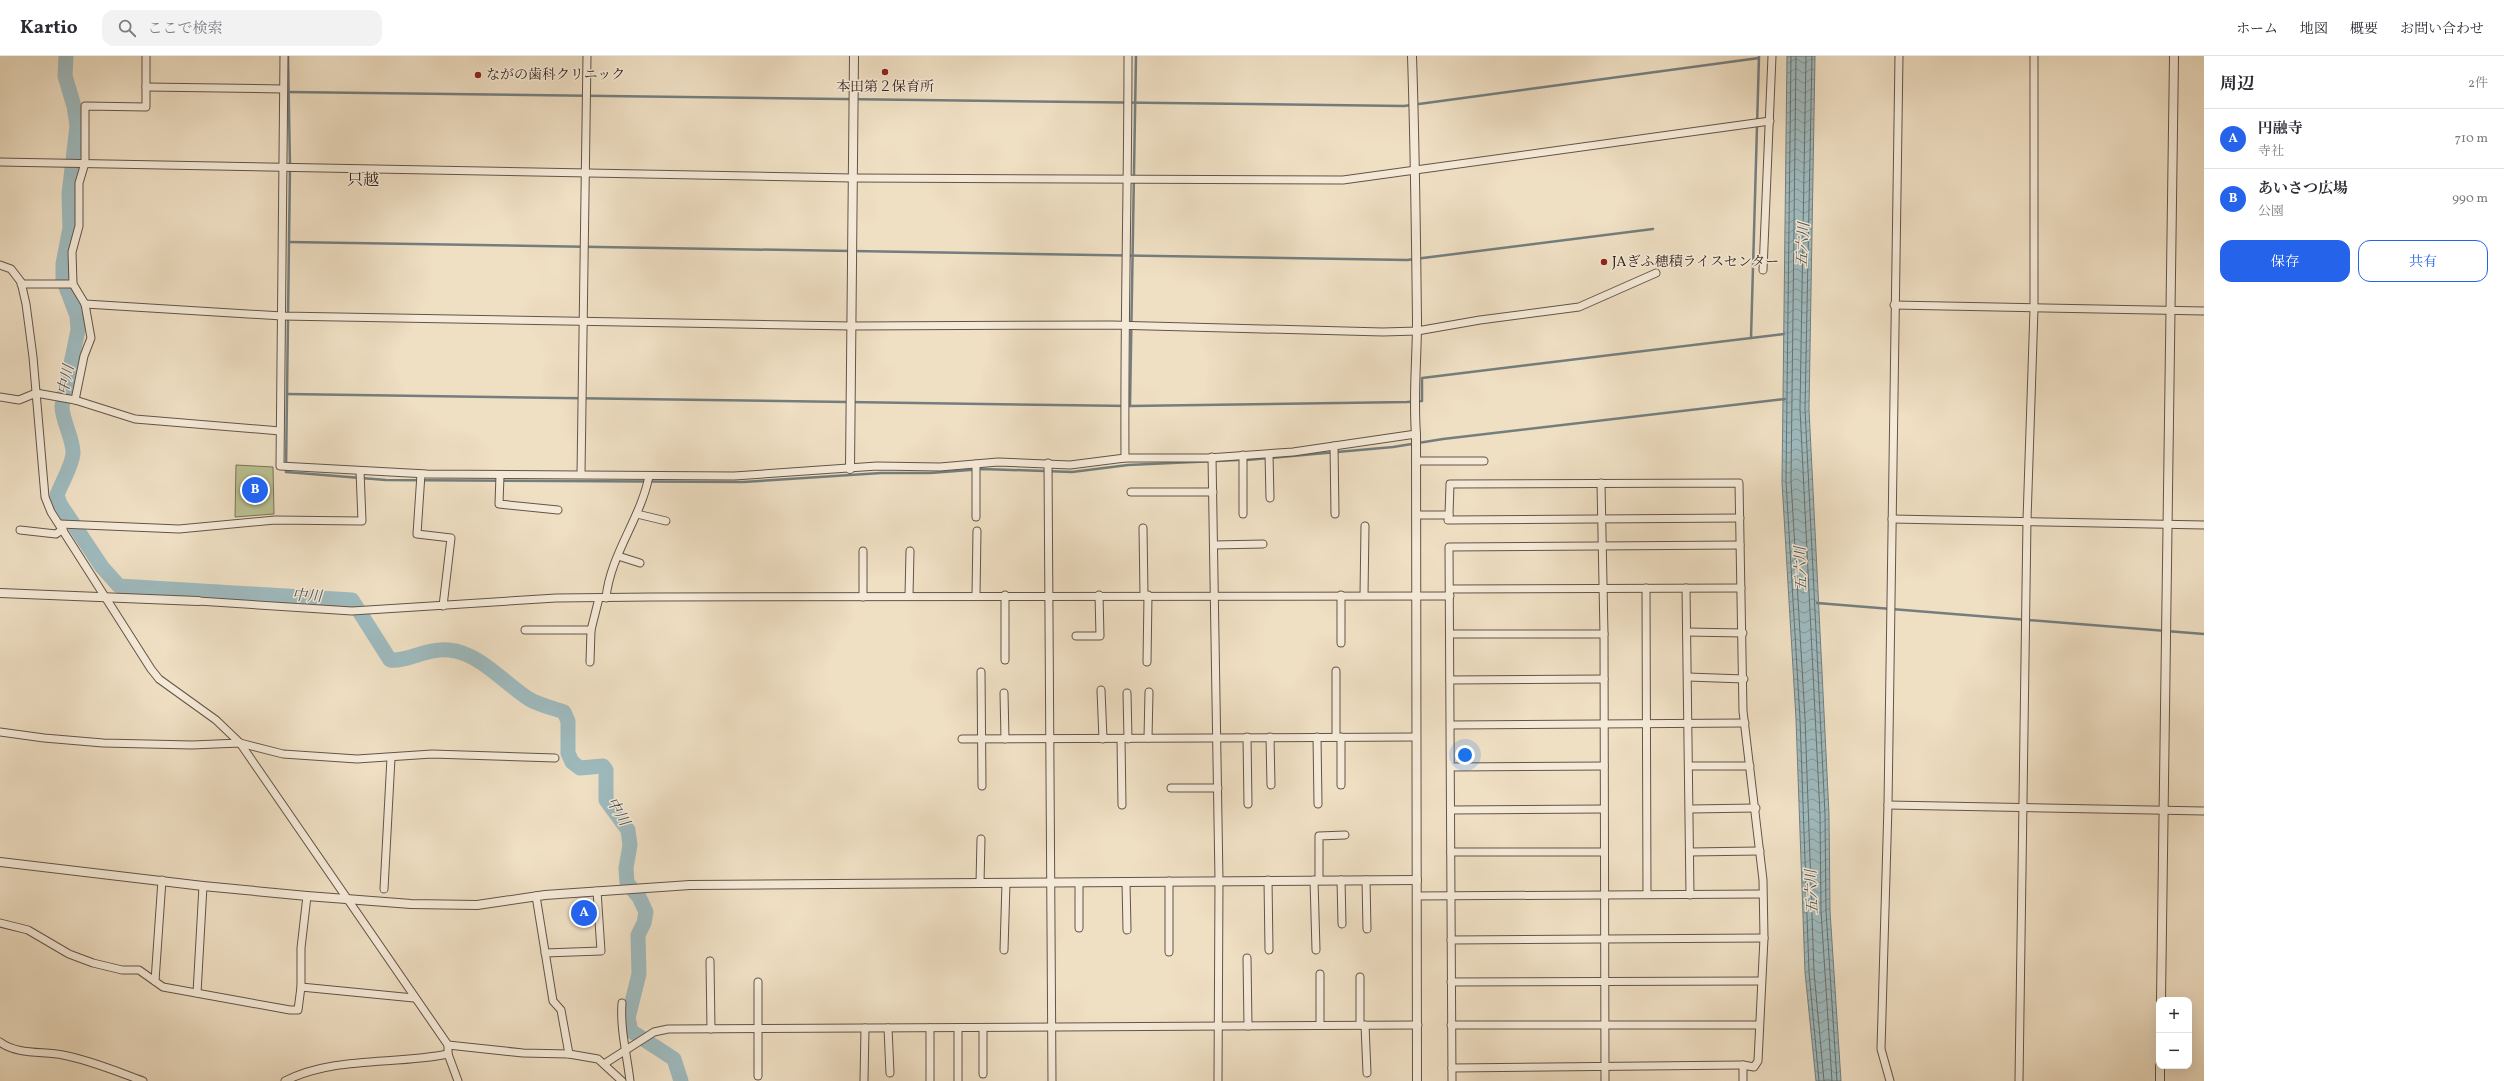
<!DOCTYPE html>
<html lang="ja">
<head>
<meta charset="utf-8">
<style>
	:root { --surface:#fff; --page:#f2f2f3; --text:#2b2b33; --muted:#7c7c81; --line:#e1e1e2; --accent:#2563eb }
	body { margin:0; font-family:Vollkorn,"Noto Serif JP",serif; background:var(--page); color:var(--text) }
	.controls { position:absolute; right:12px; bottom:12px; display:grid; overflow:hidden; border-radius:8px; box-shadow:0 4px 16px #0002 }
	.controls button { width:36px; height:36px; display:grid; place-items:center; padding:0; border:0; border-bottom:1px solid var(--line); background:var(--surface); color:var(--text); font:20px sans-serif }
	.you { position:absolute; left:1465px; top:699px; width:14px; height:14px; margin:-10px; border:3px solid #fff; border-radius:50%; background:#1a73e8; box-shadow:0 0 0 6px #1a73e833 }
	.badge { display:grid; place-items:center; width:26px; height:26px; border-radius:50%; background:var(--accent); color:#fff; font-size:13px; font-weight:700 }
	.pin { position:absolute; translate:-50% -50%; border:2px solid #fff; box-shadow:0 1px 4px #0006 }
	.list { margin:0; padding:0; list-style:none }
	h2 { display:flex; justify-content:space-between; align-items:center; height:52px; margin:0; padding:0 16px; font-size:17px }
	h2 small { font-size:13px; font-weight:400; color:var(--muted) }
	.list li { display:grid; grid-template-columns:26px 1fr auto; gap:12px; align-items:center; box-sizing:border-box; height:60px; padding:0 16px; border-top:1px solid var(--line) }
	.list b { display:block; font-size:15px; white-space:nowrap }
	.list p { margin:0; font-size:13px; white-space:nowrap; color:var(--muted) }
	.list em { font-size:13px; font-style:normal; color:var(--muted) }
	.actions { display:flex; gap:8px; padding:12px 16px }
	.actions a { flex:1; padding:9px 0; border:1px solid var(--accent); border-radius:12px; text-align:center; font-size:14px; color:var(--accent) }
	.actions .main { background:var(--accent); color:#fff }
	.icon { flex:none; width:22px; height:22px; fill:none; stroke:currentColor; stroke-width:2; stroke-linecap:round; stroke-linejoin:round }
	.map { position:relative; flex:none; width:2204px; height:1025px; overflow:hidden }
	header { display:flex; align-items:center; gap:24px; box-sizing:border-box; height:56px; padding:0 20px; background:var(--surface); border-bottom:1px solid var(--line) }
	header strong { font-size:19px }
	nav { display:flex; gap:22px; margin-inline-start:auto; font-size:14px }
	.search { width:280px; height:36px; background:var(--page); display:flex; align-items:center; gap:10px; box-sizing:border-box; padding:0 14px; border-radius:12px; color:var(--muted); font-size:15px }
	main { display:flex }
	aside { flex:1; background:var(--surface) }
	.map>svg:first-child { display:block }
	.green { fill:#bbc192; stroke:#787358 }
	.water { fill:url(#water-waves); stroke:#747e7e }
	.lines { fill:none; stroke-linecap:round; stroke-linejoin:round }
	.shore { stroke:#6a706e; stroke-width:1 }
	.stream { stroke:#747e7e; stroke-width:2.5 }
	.river { stroke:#9ebabe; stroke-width:15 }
	.minor-casing { stroke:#645448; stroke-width:9 }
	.tertiary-casing { stroke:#645448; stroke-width:10 }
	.minor { stroke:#f5ead8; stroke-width:7 }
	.tertiary { stroke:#f5ead8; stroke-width:8 }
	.poi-dot { fill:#8f2418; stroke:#f5ead8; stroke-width:1.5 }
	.labels { text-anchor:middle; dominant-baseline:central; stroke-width:3; stroke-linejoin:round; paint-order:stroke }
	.poi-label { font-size:14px; fill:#35251f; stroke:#f5ead8; text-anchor:start }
	.water-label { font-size:15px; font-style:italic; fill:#54524f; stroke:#f5ead8 }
	.quarter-label { font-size:16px; fill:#35251f; stroke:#f5ead8 }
</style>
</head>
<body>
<header>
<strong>Kartio</strong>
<div class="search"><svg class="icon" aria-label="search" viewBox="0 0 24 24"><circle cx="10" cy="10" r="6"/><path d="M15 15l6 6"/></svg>ここで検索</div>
<nav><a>ホーム</a><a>地図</a><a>概要</a><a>お問い合わせ</a></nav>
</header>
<main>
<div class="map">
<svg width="2204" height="1025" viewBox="0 0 2204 1025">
	<defs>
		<pattern id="water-waves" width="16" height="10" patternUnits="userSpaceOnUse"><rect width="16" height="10" fill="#9ebabe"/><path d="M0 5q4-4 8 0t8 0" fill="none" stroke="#82979a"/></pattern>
	</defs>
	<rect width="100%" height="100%" fill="#efdfc3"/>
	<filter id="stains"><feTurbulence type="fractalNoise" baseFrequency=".005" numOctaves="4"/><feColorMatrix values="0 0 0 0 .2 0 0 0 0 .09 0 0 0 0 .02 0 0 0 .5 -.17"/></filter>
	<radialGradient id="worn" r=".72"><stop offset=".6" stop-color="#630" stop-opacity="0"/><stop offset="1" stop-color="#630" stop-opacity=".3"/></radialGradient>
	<path class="green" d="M236,409l37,2 1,47 -39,3z"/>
	<path class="water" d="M1787,0h28l-6,353 20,405 1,97 11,170h-25l-11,-109 -9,-253 -14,-237z"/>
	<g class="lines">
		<g class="shore">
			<path d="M1791,0l-5,425 14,238 9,253 10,109"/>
			<path d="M1796,0l-5,425 14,237 9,254 10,109"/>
			<path d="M1806,0l-6,353 20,405 1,97 11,170"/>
			<path d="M1812,0l-7,353 20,405 1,97 11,170"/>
		</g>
		<g class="stream">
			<path d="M288,0l2,110 -4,306 100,8 357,2 138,-9h49l53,-4 89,3 56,-7 110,-5"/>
			<path d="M288,36l1116,14 355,-48"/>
			<path d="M289,186l1118,18 246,-31"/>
			<path d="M1751,282l8,-282"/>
			<path d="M287,338l843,12 277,-4 15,-1v-23l362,-44"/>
			<path d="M1130,350l6,-350"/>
			<path d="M1247,404l146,-13 50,-8 342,-40"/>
			<path d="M1817,547l387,31"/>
		</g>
		<path class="river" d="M66,0l-1,20 9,30 3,20 -8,68 1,34 -7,36v15l14,37 1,14 -16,76c0,15 12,34 11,48 -2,14 -11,28 -16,41l3,9 42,63 17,19 233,14 38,60c17,2 36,-12 59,-10 31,3 55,33 80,49 10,6 24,9 35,13l4,9v32l4,9 8,6 23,-2 3,4v30l22,30 2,15 -4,23 1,15 12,14 7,15 -2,11 -6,12 1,39 -11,44 3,13 43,28 7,22"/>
		<defs>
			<g id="minor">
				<path d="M284,0l-4,410 147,8 307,2 143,-10 63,1 58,-5 72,3 55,-7h83l85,-6 123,-18"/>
				<path d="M146,31l137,2"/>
				<path d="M0,106l852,16 491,2 427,-59"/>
				<path d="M0,209l11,4 10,13 5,22 7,53 12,140 6,15 100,157 8,10 57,41 24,23 208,302v9l10,27"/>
				<path d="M1763,214l9,-214"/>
				<path d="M21,228h52"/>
				<path d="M85,248l197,12 569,10 261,-1 271,7 34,-1 63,-11 99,-13 77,-34"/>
				<path d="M1894,249l310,6"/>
				<path d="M0,341l19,3 17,-7 39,7 60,19 145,12"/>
				<path d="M75,344l9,-44 7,-18 -6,-34 -12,-20 -1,-32 7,-26v-43l6,-20v-57l61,1v-51"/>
				<path d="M1334,390l1,68"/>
				<path d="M1269,398l1,44"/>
				<path d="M1243,399v59"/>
				<path d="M1212,401l7,423 -1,201"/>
				<path d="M1125,402c-1,-134 3,-268 3,-402"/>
				<path d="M1416,405h68"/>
				<path d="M1048,407l4,618"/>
				<path d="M421,418l-4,60 34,4 -8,68"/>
				<path d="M581,418l6,-418"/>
				<path d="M500,419l-1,29 59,6"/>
				<path d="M1601,427l3,151 1,447"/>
				<path d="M1131,436h82"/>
				<path d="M637,458l29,7"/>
				<path d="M1416,459h33l-1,5 292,-2"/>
				<path d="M1449,459l1,-31 289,-1 4,228 20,169 1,58 -6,123 -4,6 -11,-2v16"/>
				<path d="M976,461v-53"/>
				<path d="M1892,463l312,6"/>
				<path d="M60,468l119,5 96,-9 87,1 -2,-50"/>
				<path d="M1143,472l1,67"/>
				<path d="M20,474l36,4 7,-5"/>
				<path d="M1214,489l49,-1"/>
				<path d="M863,495v46"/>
				<path d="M618,500l22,7"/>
				<path d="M1646,532l1,306"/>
				<path d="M1686,532l4,307"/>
				<path d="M1450,533l291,-1"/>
				<path d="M976,539l1,-64"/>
				<path d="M1005,539v65"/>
				<path d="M1341,539v48"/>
				<path d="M1364,539l1,-69"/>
				<path d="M909,540l1,-45"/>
				<path d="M606,542c4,-43 35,-80 43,-122"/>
				<path d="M198,545l154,10 204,-13 96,-1 798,-1"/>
				<path d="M525,574h66"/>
				<path d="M1687,576l56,1"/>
				<path d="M1450,578h154"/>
				<path d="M1076,580h24l-1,-41"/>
				<path d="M590,606l1,-32 8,-32"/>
				<path d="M1147,606l1,-67"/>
				<path d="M1336,615v66"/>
				<path d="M981,616l1,114"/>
				<path d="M1688,621l56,2"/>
				<path d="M1450,624l154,-1"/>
				<path d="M1101,634l2,49"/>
				<path d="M1004,637l1,46"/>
				<path d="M1127,637l1,46"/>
				<path d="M1451,669l294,-2"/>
				<path d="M0,676l44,6 59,5 89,2 48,-2 43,11 74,5 75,-5 123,4"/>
				<path d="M1247,681l1,67"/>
				<path d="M1270,681l1,48"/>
				<path d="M1317,681l1,67"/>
				<path d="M1148,682l1,-46"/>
				<path d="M962,683l454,-2"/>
				<path d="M1121,683l1,66"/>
				<path d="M1689,710h61"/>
				<path d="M1451,711l153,-1"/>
				<path d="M1341,729v-48"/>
				<path d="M1171,732h47"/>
				<path d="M1888,749l316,6"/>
				<path d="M1690,753l66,-1"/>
				<path d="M1451,754l152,-1"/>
				<path d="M1451,796h152"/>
				<path d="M1690,796l70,-1"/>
				<path d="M1268,824l1,70"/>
				<path d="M1314,824l2,70"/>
				<path d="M1319,824v-44l26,-1"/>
				<path d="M1341,824l1,44"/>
				<path d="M1366,824l1,49"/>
				<path d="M1169,825v71"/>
				<path d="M1126,826l1,48"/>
				<path d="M980,827l1,-44"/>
				<path d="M1079,827v45"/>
				<path d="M384,833l7,-131"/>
				<path d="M536,840l17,105 8,9 8,44"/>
				<path d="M1417,840l345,-2"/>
				<path d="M0,867l28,7 41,24 24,9 29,7h17l24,17 127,23h8l3,-23 113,11"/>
				<path d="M1451,884l313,-2"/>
				<path d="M1004,894l2,-67"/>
				<path d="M545,897l56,-2 -4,-60"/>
				<path d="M1247,902l1,68"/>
				<path d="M710,905l1,68"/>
				<path d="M1320,918v51"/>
				<path d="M1360,921v48"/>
				<path d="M155,925l7,-101"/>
				<path d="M758,926v94"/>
				<path d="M1451,926l310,-1"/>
				<path d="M301,931v-39l6,-52"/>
				<path d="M197,937l6,-107"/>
				<path d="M622,947c-2,26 5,52 8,78"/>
				<path d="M1365,969l2,48"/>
				<path d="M1451,969h307"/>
				<path d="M888,972l2,45"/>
				<path d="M930,972v53"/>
				<path d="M0,986c17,13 44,9 63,13 27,5 55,17 80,26"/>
				<path d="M448,989l75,8 46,1 29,5 24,22"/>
				<path d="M604,1008l50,-32 14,-3 750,-4"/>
				<path d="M1452,1012l291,-3"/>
				<path d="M983,1018v-46"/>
				<path d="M285,1025c50,-25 109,-16 163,-27"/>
				<path d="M864,1025l1,-53"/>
				<path d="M958,1025v-53"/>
				<path d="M1452,1025l-3,-534 291,-2"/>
				<path d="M1890,1025l-9,-32 7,-244 11,-749"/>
				<path d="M2019,1025l8,-561 7,-211v-253"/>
			</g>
			<g id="tertiary">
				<path d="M1412,0c3,88 4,177 5,265 0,38 -4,75 -1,113l1,647"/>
				<path d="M850,413l4,-413"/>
				<path d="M0,537l198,8"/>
				<path d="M0,806l203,24 104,10 104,8 66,1 68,-10 145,-10 727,-5"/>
				<path d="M2161,944l13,-944"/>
				<path d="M2160,1025v-15"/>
			</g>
		</defs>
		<use href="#minor" class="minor-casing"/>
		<use href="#tertiary" class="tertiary-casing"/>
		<use href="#minor" class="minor"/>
		<use href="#tertiary" class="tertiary"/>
	</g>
	<g class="poi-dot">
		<circle cx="885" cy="16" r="4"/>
		<circle cx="478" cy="19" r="4"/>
		<circle cx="1604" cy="206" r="4"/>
	</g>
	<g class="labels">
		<g class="poi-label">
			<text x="486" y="19">ながの歯科クリニック</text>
			<text x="885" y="31" text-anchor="middle">本田第２保育所</text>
			<text x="1612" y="206">JAぎふ穂積ライスセンター</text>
		</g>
		<g class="water-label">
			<text transform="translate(1804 189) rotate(-87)">五六川</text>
			<text transform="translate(67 324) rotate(-78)">中川</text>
			<text transform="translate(1802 513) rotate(-91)">五六川</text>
			<text transform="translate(307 541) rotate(3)">中川</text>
			<text transform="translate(617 756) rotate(60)">中川</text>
			<text transform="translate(1813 836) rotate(-92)">五六川</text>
		</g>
		<g class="quarter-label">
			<text x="363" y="125">只越</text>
		</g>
	</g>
	<rect width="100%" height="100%" filter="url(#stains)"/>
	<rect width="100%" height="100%" fill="url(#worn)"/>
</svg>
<div class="controls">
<button>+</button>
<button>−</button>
</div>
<div class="you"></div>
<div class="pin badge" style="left:584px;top:857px">A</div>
<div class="pin badge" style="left:255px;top:434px">B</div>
</div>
<aside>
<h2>周辺<small>2件</small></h2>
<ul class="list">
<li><span class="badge">A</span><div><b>円融寺</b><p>寺社</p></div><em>710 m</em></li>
<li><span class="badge">B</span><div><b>あいさつ広場</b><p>公園</p></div><em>990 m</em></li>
</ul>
<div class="actions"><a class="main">保存</a><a>共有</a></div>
</aside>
</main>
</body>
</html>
